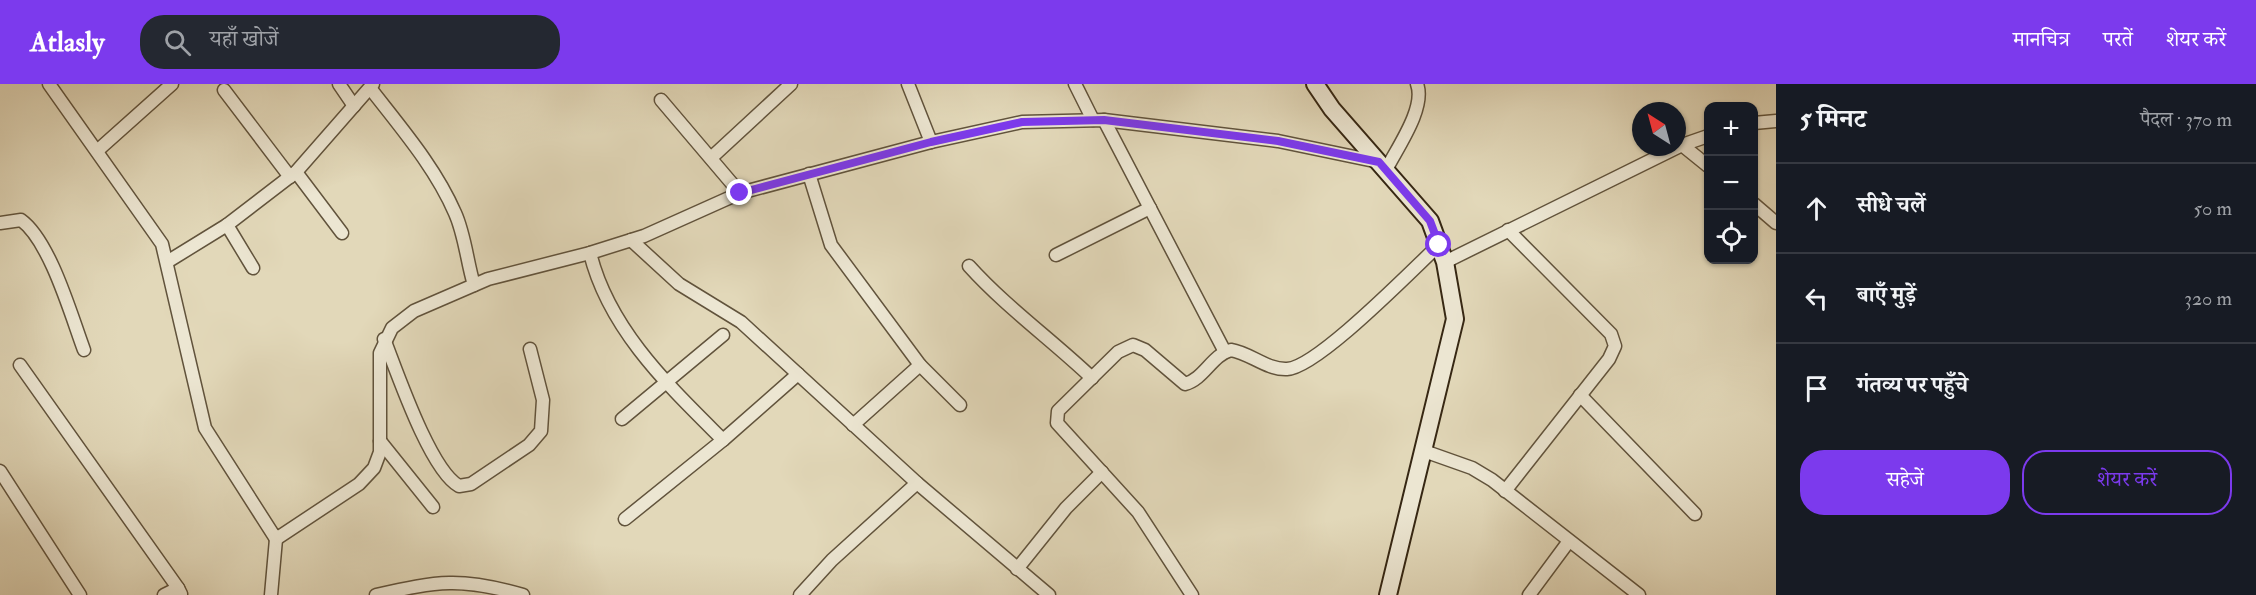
<!DOCTYPE html>
<html lang="hi">
<head>
<meta charset="utf-8">
<style>
	:root { --surface:#171b24; --page:#242831; --text:#f1f3f6; --muted:#9ea1a6; --line:#363941; --accent:#7c3aed }
	body { margin:0; font-family:"IM FELL Double Pica","Noto Serif Devanagari",serif; background:var(--page); color:var(--text) }
	.controls { position:absolute; right:18px; top:18px; display:grid; overflow:hidden; border-radius:12px; box-shadow:0 2px 4px #0004 }
	.controls button { width:54px; height:54px; display:grid; place-items:center; padding:0; border:0; border-bottom:2px solid var(--line); background:var(--surface); color:var(--text); font:30px sans-serif }
	.compass { position:absolute; left:1632px; top:18px; width:54px; height:54px; border-radius:50%; background:var(--surface); box-shadow:0 2px 4px #0004; rotate:324deg }
	.stop { position:absolute; width:18px; height:18px; margin:-14px; border:4px solid #7c3aed; border-radius:50%; background:#fff }
	.stop.end { background:#7c3aed; border-color:#fff; box-shadow:0 2px 6px #0008 }
	.list { margin:0; padding:0; list-style:none }
	h2 { display:flex; justify-content:space-between; align-items:center; height:78px; margin:0; padding:0 24px; font-size:26px }
	h2 small { font-size:20px; font-weight:400; color:var(--muted) }
	.list li { display:grid; grid-template-columns:39px 1fr auto; gap:18px; align-items:center; box-sizing:border-box; height:90px; padding:0 24px; border-top:2px solid var(--line) }
	.list b { display:block; font-size:22px; white-space:nowrap }
	.list em { font-size:20px; font-style:normal; color:var(--muted) }
	.actions { display:flex; gap:12px; padding:18px 24px }
	.actions a { flex:1; padding:14px 0; border:2px solid var(--accent); border-radius:24px; text-align:center; font-size:21px; color:var(--accent) }
	.actions .main { background:var(--accent); color:#fff }
	.icon { flex:none; width:33px; height:33px; fill:none; stroke:currentColor; stroke-width:2; stroke-linecap:round; stroke-linejoin:round }
	.map { position:relative; flex:none; width:1776px; height:511px; overflow:hidden }
	header { display:flex; align-items:center; gap:36px; box-sizing:border-box; height:84px; padding:0 30px; background:var(--accent); color:#fff }
	header strong { font-size:28px }
	nav { display:flex; gap:33px; margin-inline-start:auto; font-size:21px }
	.search { width:420px; height:54px; background:var(--page); display:flex; align-items:center; gap:15px; box-sizing:border-box; padding:0 21px; border-radius:24px; color:var(--muted); font-size:22px }
	main { display:flex }
	aside { flex:1; background:var(--surface) }
	.map>svg:first-child { display:block }
	.lines { fill:none; stroke-linecap:round; stroke-linejoin:round }
	.street-casing { stroke:#61533c; stroke-width:15 }
	.secondary-casing { stroke:#362713; stroke-width:20 }
	.street { stroke:#ece6d2; stroke-width:12 }
	.secondary { stroke:#ece6d2; stroke-width:16 }
	.route { stroke:#7c3aed; stroke-width:8 }
</style>
</head>
<body>
<header>
<strong>Atlasly</strong>
<div class="search"><svg class="icon" aria-label="search" viewBox="0 0 24 24"><circle cx="10" cy="10" r="6"/><path d="M15 15l6 6"/></svg>यहाँ खोजें</div>
<nav><a>मानचित्र</a><a>परतें</a><a>शेयर करें</a></nav>
</header>
<main>
<div class="map">
<svg width="1776" height="511" viewBox="0 0 1776 511">
	<rect width="100%" height="100%" fill="#e2d8b9"/>
	<filter id="stains"><feTurbulence type="fractalNoise" baseFrequency=".00333" numOctaves="4"/><feColorMatrix values="0 0 0 0 .2 0 0 0 0 .09 0 0 0 0 .02 0 0 0 .5 -.17"/></filter>
	<radialGradient id="worn" r=".72"><stop offset=".6" stop-color="#630" stop-opacity="0"/><stop offset="1" stop-color="#630" stop-opacity=".3"/></radialGradient>
	<g class="lines">
		<defs>
			<g id="street">
				<path d="M49,0l113,160 43,184 71,111 83,-55 15,-16 6,-16v-99l12,-25 22,-17 74,-32 102,-26 54,-17 96,-43 191,-51 91,-20 82,-2 174,21 101,21"/>
				<path d="M339,0l15,22"/>
				<path d="M908,0l23,58"/>
				<path d="M1075,0l18,36"/>
				<path d="M370,4c31,40 65,79 85,125 10,22 12,49 19,72"/>
				<path d="M224,6l66,87"/>
				<path d="M661,16l79,93"/>
				<path d="M1104,36l121,232"/>
				<path d="M1754,39l22,-2"/>
				<path d="M1682,61l26,21"/>
				<path d="M97,67l75,-67"/>
				<path d="M711,74l80,-74"/>
				<path d="M1386,86c11,-22 40,-62 31,-86"/>
				<path d="M296,88l46,61"/>
				<path d="M809,90l22,71 89,120 40,40"/>
				<path d="M1754,120l22,19"/>
				<path d="M0,139l21,-3c29,21 50,95 63,130"/>
				<path d="M227,141l26,43"/>
				<path d="M631,156l48,44 62,38 176,161 132,112"/>
				<path d="M590,169c19,77 79,133 133,187"/>
				<path d="M1056,171l94,-47"/>
				<path d="M167,178l60,-37 69,-53 77,-88"/>
				<path d="M1445,178l237,-117 26,-9"/>
				<path d="M969,182c37,41 83,74 123,112"/>
				<path d="M384,255c13,33 46,131 75,147l12,-2 58,-39 12,-14 2,-31 -13,-51"/>
				<path d="M20,281l158,223"/>
				<path d="M1580,311l115,119"/>
				<path d="M622,335l101,-84"/>
				<path d="M853,341l67,-60"/>
				<path d="M380,357l53,66"/>
				<path d="M1424,367l48,17 20,12 147,115"/>
				<path d="M0,387l80,124"/>
				<path d="M1505,407l104,-132 6,-13 -4,-12 -103,-104"/>
				<path d="M625,435l98,-79 75,-66"/>
				<path d="M1017,485l49,-61 36,-36"/>
				<path d="M164,511l14,-7 3,6"/>
				<path d="M271,511l5,-56"/>
				<path d="M376,511c62,-14 85,-18 147,0"/>
				<path d="M800,511l32,-35 85,-77"/>
				<path d="M1192,511l-54,-83 -81,-89 1,-12 60,-59 15,-7 12,5 40,34c19,-5 27,-29 46,-34 19,3 36,20 56,19 30,-1 125,-99 152,-124"/>
				<path d="M1529,511l40,-54"/>
			</g>
			<path id="secondary" d="M1315,0l17,25 98,112 15,41 10,57 -67,276"/>
		</defs>
		<use href="#street" class="street-casing"/>
		<use href="#secondary" class="secondary-casing"/>
		<use href="#street" class="street"/>
		<use href="#secondary" class="secondary"/>
	</g>
	<g class="lines">
		<path class="route" d="M740,109l191,-51 91,-20 82,-2 174,21 101,21 51,59 9,24"/>
	</g>
	<rect width="100%" height="100%" filter="url(#stains)"/>
	<rect width="100%" height="100%" fill="url(#worn)"/>
</svg>
<div class="controls">
<button>+</button>
<button>−</button>
<button><svg class="icon" aria-label="locate" viewBox="0 0 24 24"><circle cx="12" cy="12" r="6"/><path d="M12 2v4M12 18v4M2 12h4M18 12h4"/></svg></button>
</div>
<svg class="compass" viewBox="-18 -18 36 36"><path d="M0-13l5 13h-10z" fill="#e53935"/><path d="M0 13l5-13h-10z" fill="#9ea1a6"/></svg>
<div class="stop" style="left:1439px;top:161px"></div>
<div class="stop end" style="left:740px;top:109px"></div>
</div>
<aside>
<h2>5 मिनट<small>पैदल · 370 m</small></h2>
<ul class="list">
<li><svg class="icon" aria-label="ahead" viewBox="0 0 24 24"><path d="M12 20V5M6 11l6-6 6 6"/></svg><div><b>सीधे चलें</b></div><em>50 m</em></li>
<li><svg class="icon" aria-label="left" viewBox="0 0 24 24"><path d="M17 20v-9H6M10 6l-5 5 5 5"/></svg><div><b>बाएँ मुड़ें</b></div><em>320 m</em></li>
<li><svg class="icon" aria-label="arrive" viewBox="0 0 24 24"><path d="M6 21V4h12l-3 4 3 4H6"/></svg><div><b>गंतव्य पर पहुँचे</b></div></li>
</ul>
<div class="actions"><a class="main">सहेजें</a><a>शेयर करें</a></div>
</aside>
</main>
</body>
</html>
